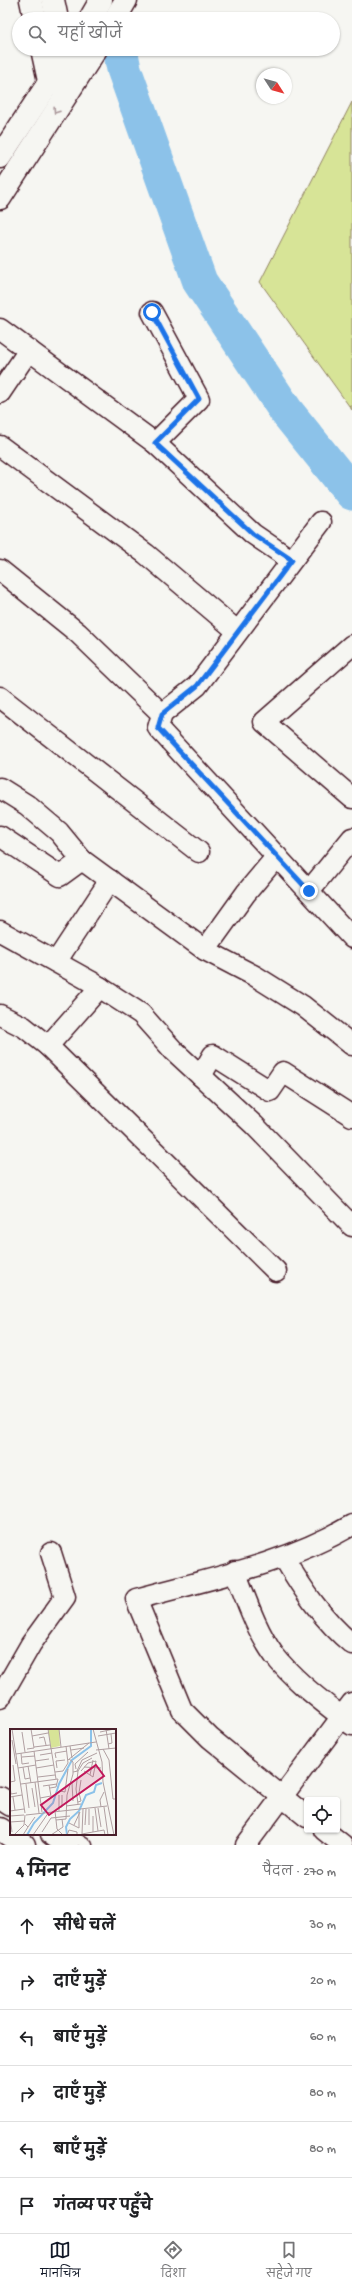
<!DOCTYPE html>
<html lang="hi">
<head>
<meta charset="utf-8">
<style>
	:root { --surface:#fff; --page:#f2f2f2; --text:#202124; --muted:#757577; --line:#e0e0e0; --accent:#111827 }
	body { margin:0; font-family:"Gochi Hand","Playpen Sans Deva",sans-serif; background:var(--page); color:var(--text) }
	.controls { position:absolute; right:12px; bottom:12px; display:grid; overflow:hidden; border-radius:4px; box-shadow:0 1px 3px #0004 }
	.controls button { width:36px; height:36px; display:grid; place-items:center; padding:0; border:0; border-bottom:1px solid var(--line); background:var(--surface); color:var(--text); font:20px sans-serif }
	.compass { position:absolute; left:256px; top:68px; width:36px; height:36px; border-radius:50%; background:var(--surface); box-shadow:0 1px 3px #0004; rotate:126deg }
	.stop { position:absolute; width:12px; height:12px; margin:-9px; border:3px solid #1a73e8; border-radius:50%; background:#fff }
	.stop.end { background:#1a73e8; border-color:#fff; box-shadow:0 1px 4px #0008 }
	.list { margin:0; padding:0; list-style:none }
	h2 { display:flex; justify-content:space-between; align-items:center; height:52px; margin:0; padding:0 16px; font-size:17px }
	h2 small { font-size:13px; font-weight:400; color:var(--muted) }
	.list li { display:grid; grid-template-columns:26px 1fr auto; gap:12px; align-items:center; box-sizing:border-box; height:56px; padding:0 16px; border-top:1px solid var(--line) }
	.list b { display:block; font-size:15px; white-space:nowrap }
	.list em { font-size:13px; font-style:normal; color:var(--muted) }
	.icon { flex:none; width:22px; height:22px; fill:none; stroke:currentColor; stroke-width:2; stroke-linecap:round; stroke-linejoin:round }
	.map { position:relative; flex:none; width:352px; height:1845px; overflow:hidden }
	.search { position:absolute; background:var(--surface); box-shadow:0 1px 3px #0004; left:12px; right:12px; top:12px; height:44px; display:flex; align-items:center; gap:10px; box-sizing:border-box; padding:0 14px; border-radius:22px; color:var(--muted); font-size:15px }
	.sheet { height:388px; background:var(--surface) }
	nav { display:flex; justify-content:space-around; align-items:center; box-sizing:border-box; height:56px; border-top:1px solid var(--line); background:var(--surface); font-size:11px; color:var(--muted) }
	nav a { display:grid; justify-items:center; gap:2px }
	nav .on { color:var(--accent) }
	.map>svg:first-child { display:block }
	.park { fill:#d7e497; stroke:#908261 }
	.lines { fill:none; stroke-linecap:round; stroke-linejoin:round }
	.river { stroke:#8cc2e9; stroke-width:35 }
	.lane-casing { stroke:#4a1f2b; stroke-width:13 }
	.street-casing { stroke:#4a1f2b; stroke-width:23 }
	.secondary-casing { stroke:#4a1f2b; stroke-width:25 }
	.lane { stroke:#f6f6f2; stroke-width:10 }
	.street { stroke:#f6f6f2; stroke-width:20 }
	.secondary { stroke:#f6f6f2; stroke-width:22 }
	.oneway { stroke:#a99598 }
	.route { stroke:#1a73e8; stroke-width:5 }
	.inset-river { fill:none; stroke:#8cc2e9; stroke-width:2 }
	.inset-road { fill:none; stroke:#b1a0a2; stroke-width:1 }
	.view { fill:#c2185b; fill-opacity:0.15; stroke:#c2185b; stroke-width:2 }
	.inset-edge { fill:none; stroke:#4a1f2b; stroke-width:2 }
</style>
</head>
<body>
<div class="map">
<svg width="352" height="1845" viewBox="0 0 352 1845">
	<rect width="100%" height="100%" fill="#f6f6f2"/>
	<filter id="ink" filterUnits="userSpaceOnUse"><feTurbulence type="fractalNoise" baseFrequency=".025" numOctaves="2"/><feDisplacementMap in="SourceGraphic" scale="8" xChannelSelector="R" yChannelSelector="G"/><feConvolveMatrix kernelMatrix="1 2 1 2 8 2 1 2 1" color-interpolation-filters="sRGB"/></filter>
	<g filter="url(#ink)">
		<path class="park" d="M352,102v308l-92,-128z"/>
		<g class="lines">
			<path class="river" d="M120,49l4,20 76,213 86,129 66,82"/>
			<defs>
				<path id="lane" d="M70,1834l17,11"/>
				<g id="street">
					<path d="M152,312l47,87 -44,44"/>
					<path d="M0,329l155,114 98,91 38,26"/>
					<path d="M0,393l29,-43"/>
					<path d="M0,446l146,108 91,77"/>
					<path d="M0,570l78,63 84,81 -4,14 194,210"/>
					<path d="M352,645l-88,77 88,76"/>
					<path d="M0,697l199,155"/>
					<path d="M162,714l35,-28 124,-164"/>
					<path d="M0,788l27,17 32,27 23,28 123,90 50,26 48,30 49,39"/>
					<path d="M0,836l60,40 22,-16"/>
					<path d="M309,891l43,-53"/>
					<path d="M0,931l90,50 51,33 33,37 80,74 98,101"/>
					<path d="M205,950l41,-57 31,-37"/>
					<path d="M56,962l54,-82"/>
					<path d="M0,1015l24,12 24,19 228,225"/>
					<path d="M48,1046l52,-59"/>
					<path d="M201,1076l12,-21 57,36 13,-19 69,44"/>
					<path d="M284,1558c19,32 39,62 68,86"/>
					<path d="M235,1571c11,28 21,59 39,84 21,27 52,49 78,70"/>
					<path d="M0,1698l31,-54 34,-47 -14,-44"/>
					<path d="M307,1817l-97,-79 -28,-28 -46,-111c73,-20 150,-35 216,-74"/>
					<path d="M324,1830l19,15"/>
					<path d="M246,1845l106,-142"/>
				</g>
				<g id="secondary">
					<path d="M31,0l4,19"/>
					<path d="M53,0l4,19"/>
					<path d="M90,19l11,-19"/>
					<path d="M115,19l11,-19"/>
					<path d="M42,49l7,32 9,3"/>
					<path d="M0,157l71,-108"/>
					<path d="M0,198l96,-149"/>
					<path d="M0,1798l11,7"/>
					<path d="M0,1829l24,16"/>
					<path d="M52,1834l15,11"/>
				</g>
			</defs>
			<use href="#lane" class="lane-casing"/>
			<use href="#street" class="street-casing"/>
			<use href="#secondary" class="secondary-casing"/>
			<use href="#lane" class="lane"/>
			<use href="#street" class="street"/>
			<use href="#secondary" class="secondary"/>
		</g>
		<defs><path id="oneway-chevron" d="M-2-3.5L2.5 0L-2 3.5" fill="none" stroke-width="1.6" stroke-linecap="round" stroke-linejoin="round"/></defs>
		<use class="oneway" href="#oneway-chevron" transform="translate(56 111) rotate(123)"/>
	</g>
	<g class="lines" filter="url(#ink)">
		<path class="route" d="M152,312l47,87 -44,44 98,91 39,26 -95,126 -35,28 -4,14 151,163"/>
	</g>
	<g transform="translate(10 1729)">
		<rect width="106" height="106" fill="#f6f6f2"/>
		<path d="M38,0h11l1,17 -9,2z" fill="#d7e497"/>
		<path class="inset-river" d="M17,106l7,-12 19,-20 6,-19 13,-24 19,-14v-17M57,106l-1,-8 4,-8 9,-8 7,-16 8,-3 2,-7 6,-2"/>
		<path class="inset-road" d="M2,0l13,84M38,0l3,20M49,0l2,18M83,0l9,33 1,20 11,53M96,0l3,20M12,3l3,20M90,3l14,-3M22,7l16,-3M88,7l18,-3M29,9l5,-1 2,8M2,11l4,24M98,15l4,-1 -1,-9M60,17l2,12M24,18l16,-2M41,19l5,31M17,20l7,-1 -3,-19M93,20l6,11 4,39h3M61,21l13,-2M86,21l20,-2M24,22l4,31M11,24l1,11 7,-1M6,25l80,-12M30,26l12,-2M12,28l13,-1M46,29l-1,-5 12,-2M58,31l21,-17M25,32l14,-2M18,37l3,17M13,38l2,12 5,-1M74,38l17,1M8,39l18,-3M26,39l18,-3M47,39l-1,-7 9,-1M66,40l-1,-5 13,-12M67,42l5,-11 15,-7M68,42l5,-8 9,-5M71,42l7,-8 8,-2 -3,16 -9,-6M45,43l8,-1 5,-8 -2,-17M63,43l5,-1 -2,18 2,15M80,46l3,-15M28,48l17,-2M60,52l2,2 1,18M0,53l5,-1 -2,-16M25,53l4,31M28,53l4,30M11,55l37,-5 -2,8 -6,1M16,55l3,24M0,57l1,8 6,-1M33,57l14,-2M22,59l3,19M50,62l5,1 3,-23M0,68l12,-2M3,68l2,13M30,69l11,-2 -2,-11M68,73l3,-1 -2,-8 2,-13M56,77l15,-2M49,78h3v-12M91,78l-1,-7 4,-8M94,78l4,28M85,79l3,23M88,79l3,19M79,80v16M0,82l14,-2M45,82l2,18 5,5M49,82v-16M16,86l81,-9M0,87l14,-1M83,87v16M0,88l2,15M46,91l10,-1 1,-24 6,-21v-12l-4,-3M0,93l15,-1M59,94l10,5v-16M64,96l6,-13M75,96l1,-16M18,98l7,-10M32,103l9,-14 19,-2M72,105l22,-4 1,5M72,105l1,-25M4,106l10,-10 1,-10M13,106l5,-8 -3,-3M23,106l16,-23M41,106l12,-8 -1,-8M57,106l2,-5 8,2v3"/>
		<path class="view" d="M86,36l8,11 -55,39 -8,-10z"/>
		<rect width="106" height="106" class="inset-edge"/>
	</g>
</svg>
<div class="controls">
<button><svg class="icon" aria-label="locate" viewBox="0 0 24 24"><circle cx="12" cy="12" r="6"/><path d="M12 2v4M12 18v4M2 12h4M18 12h4"/></svg></button>
</div>
<svg class="compass" viewBox="-18 -18 36 36"><path d="M0-13l5 13h-10z" fill="#e53935"/><path d="M0 13l5-13h-10z" fill="#757577"/></svg>
<div class="stop" style="left:152px;top:312px"></div>
<div class="stop end" style="left:309px;top:891px"></div>
<div class="search"><svg class="icon" aria-label="search" viewBox="0 0 24 24"><circle cx="10" cy="10" r="6"/><path d="M15 15l6 6"/></svg>यहाँ खोजें</div>
</div>
<section class="sheet">
<h2>4 मिनट<small>पैदल · 270 m</small></h2>
<ul class="list">
<li><svg class="icon" aria-label="ahead" viewBox="0 0 24 24"><path d="M12 20V5M6 11l6-6 6 6"/></svg><div><b>सीधे चलें</b></div><em>30 m</em></li>
<li><svg class="icon" aria-label="right" viewBox="0 0 24 24"><path d="M7 20v-9h11M14 6l5 5-5 5"/></svg><div><b>दाएँ मुड़ें</b></div><em>20 m</em></li>
<li><svg class="icon" aria-label="left" viewBox="0 0 24 24"><path d="M17 20v-9H6M10 6l-5 5 5 5"/></svg><div><b>बाएँ मुड़ें</b></div><em>60 m</em></li>
<li><svg class="icon" aria-label="right" viewBox="0 0 24 24"><path d="M7 20v-9h11M14 6l5 5-5 5"/></svg><div><b>दाएँ मुड़ें</b></div><em>80 m</em></li>
<li><svg class="icon" aria-label="left" viewBox="0 0 24 24"><path d="M17 20v-9H6M10 6l-5 5 5 5"/></svg><div><b>बाएँ मुड़ें</b></div><em>80 m</em></li>
<li><svg class="icon" aria-label="arrive" viewBox="0 0 24 24"><path d="M6 21V4h12l-3 4 3 4H6"/></svg><div><b>गंतव्य पर पहुँचे</b></div></li>
</ul>
</section>
<nav>
<a class="on"><svg class="icon" aria-label="map" viewBox="0 0 24 24"><path d="M3 6l6-2 6 2 6-2v14l-6 2-6-2-6 2zM9 4v14M15 6v14"/></svg>मानचित्र</a>
<a><svg class="icon" aria-label="directions" viewBox="0 0 24 24"><path d="M12 3l9 9-9 9-9-9zM9 14v-3h6M13 9l2 2-2 2"/></svg>दिशा</a>
<a><svg class="icon" aria-label="saved" viewBox="0 0 24 24"><path d="M7 4h10v16l-5-4-5 4z"/></svg>सहेजे गए</a>
</nav>
</body>
</html>
